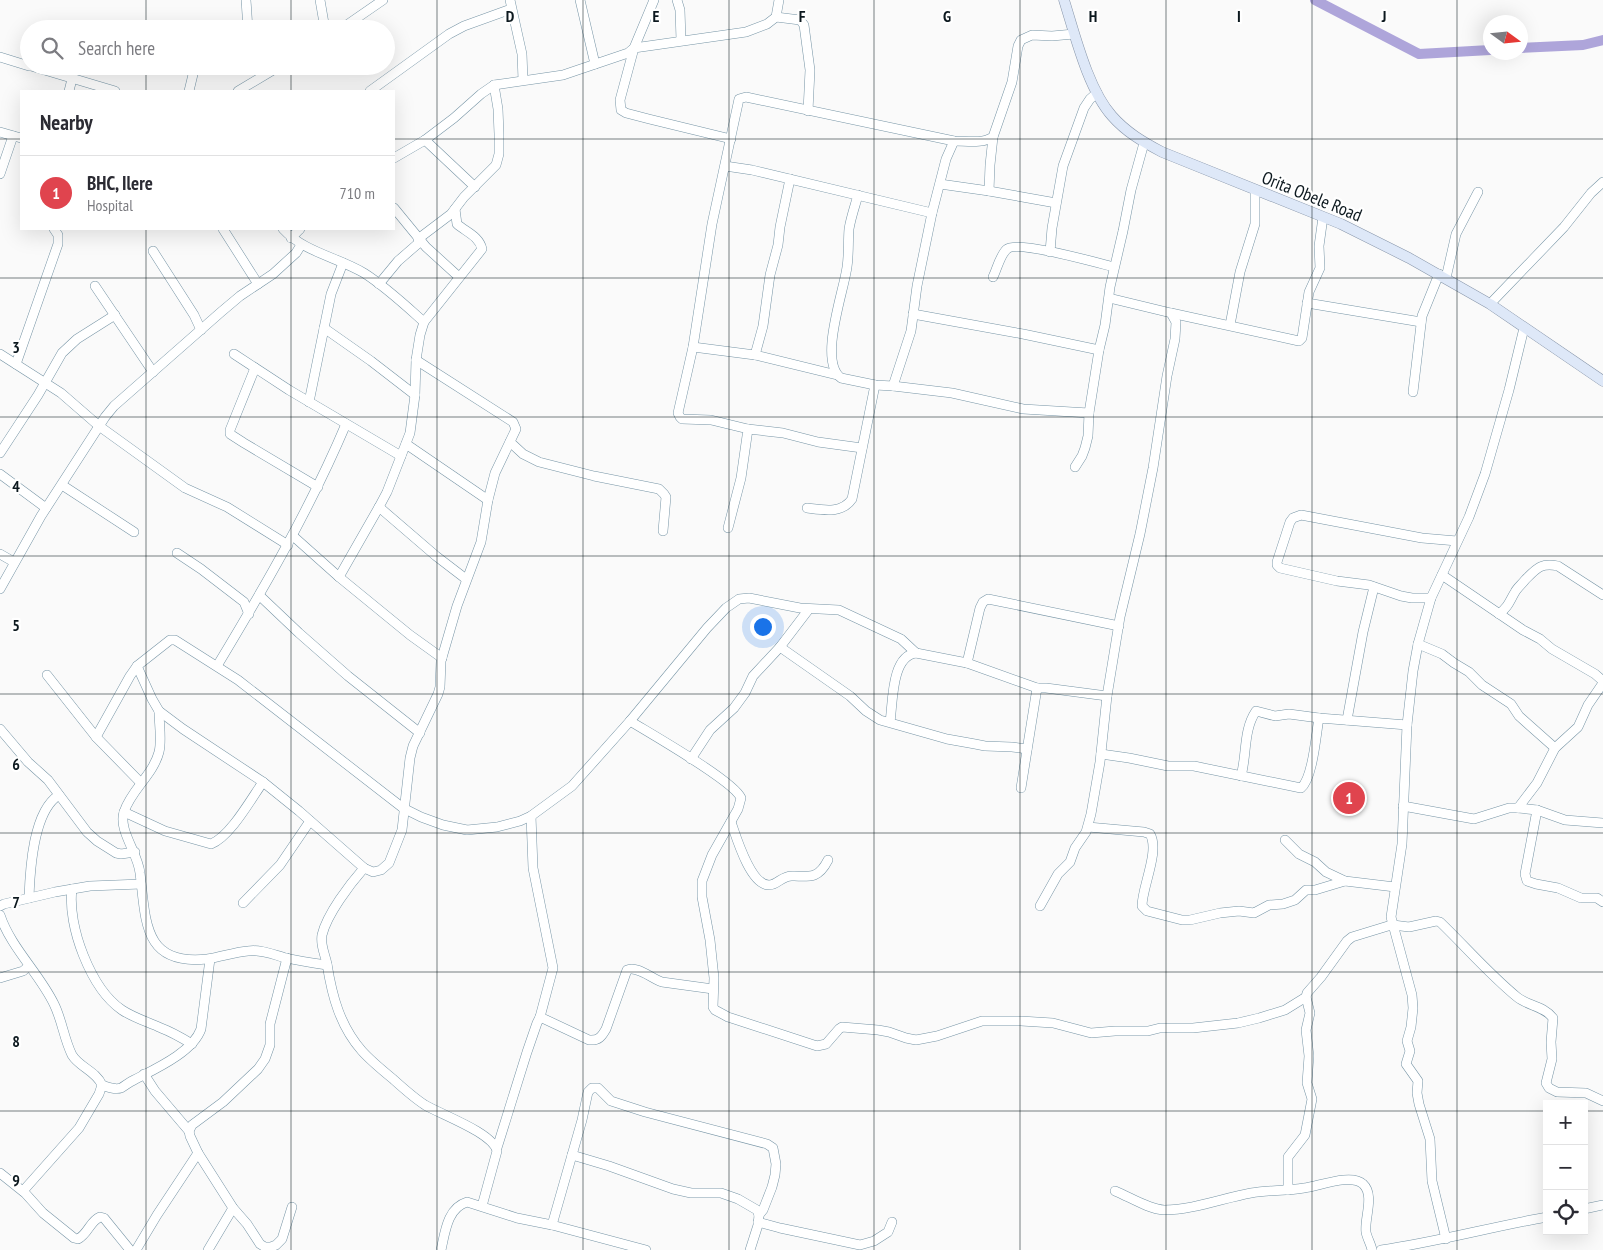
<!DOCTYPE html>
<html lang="en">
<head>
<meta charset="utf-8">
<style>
	:root { --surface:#fff; --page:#f2f2f3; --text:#2b2b33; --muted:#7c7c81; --line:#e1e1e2; --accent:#ea580c }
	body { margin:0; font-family:"PT Sans Narrow",sans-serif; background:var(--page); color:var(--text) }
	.controls { position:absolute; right:15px; bottom:15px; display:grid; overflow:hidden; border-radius:0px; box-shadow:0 5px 20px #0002 }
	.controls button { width:45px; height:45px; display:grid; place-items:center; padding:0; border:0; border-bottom:1px solid var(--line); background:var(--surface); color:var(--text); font:25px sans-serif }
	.compass { position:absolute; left:1483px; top:15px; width:45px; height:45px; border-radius:50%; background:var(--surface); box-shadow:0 5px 20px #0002; rotate:105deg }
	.you { position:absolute; left:762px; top:626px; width:18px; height:18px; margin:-12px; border:4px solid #fff; border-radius:50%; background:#1a73e8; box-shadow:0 0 0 8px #1a73e833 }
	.badge { display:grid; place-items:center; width:32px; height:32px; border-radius:50%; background:var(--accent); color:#fff; font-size:16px; font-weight:700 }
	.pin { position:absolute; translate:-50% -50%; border:2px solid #fff; box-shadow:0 1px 5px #0006 }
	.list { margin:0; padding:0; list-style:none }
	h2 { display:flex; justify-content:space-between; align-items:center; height:65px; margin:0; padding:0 20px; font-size:21px }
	h2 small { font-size:16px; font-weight:400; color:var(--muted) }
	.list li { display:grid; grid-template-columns:32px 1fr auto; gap:15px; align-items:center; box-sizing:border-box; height:75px; padding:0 20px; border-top:1px solid var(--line) }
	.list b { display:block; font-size:19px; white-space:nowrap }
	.list p { margin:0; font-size:16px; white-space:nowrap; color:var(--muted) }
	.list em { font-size:16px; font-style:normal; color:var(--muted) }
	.icon { flex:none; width:28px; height:28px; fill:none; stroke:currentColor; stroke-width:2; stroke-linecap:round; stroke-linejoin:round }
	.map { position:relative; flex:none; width:1603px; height:1250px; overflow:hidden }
	.search { position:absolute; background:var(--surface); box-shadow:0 5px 20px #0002; left:20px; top:20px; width:375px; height:55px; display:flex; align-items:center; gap:12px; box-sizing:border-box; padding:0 18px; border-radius:28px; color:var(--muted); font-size:19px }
	.panel { position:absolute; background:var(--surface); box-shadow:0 5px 20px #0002; left:20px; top:90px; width:375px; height:140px; border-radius:0px }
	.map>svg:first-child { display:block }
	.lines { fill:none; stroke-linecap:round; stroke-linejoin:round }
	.river { stroke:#aea5da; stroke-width:10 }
	.minor-casing { stroke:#7795a6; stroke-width:10 }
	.major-casing { stroke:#8795a9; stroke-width:11 }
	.minor { stroke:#fff; stroke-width:9 }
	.major { stroke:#dee8f8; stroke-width:10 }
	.grid { fill:none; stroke:#0d191f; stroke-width:1; stroke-opacity:0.55 }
	.labels { text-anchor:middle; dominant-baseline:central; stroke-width:4.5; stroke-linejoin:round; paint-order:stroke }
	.street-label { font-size:18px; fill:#0d191f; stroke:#fff }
	.grid-label { font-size:16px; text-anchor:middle; font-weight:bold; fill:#0d191f; stroke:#fff; stroke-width:4.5; stroke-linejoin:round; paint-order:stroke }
</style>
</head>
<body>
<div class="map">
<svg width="1603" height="1250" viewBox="0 0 1603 1250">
	<rect width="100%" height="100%" fill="#fafafa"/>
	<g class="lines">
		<g class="river">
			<path d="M1315,0l104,54 71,-4"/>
			<path d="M1520,48l63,-3 20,-5"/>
		</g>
		<defs>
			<g id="minor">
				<path d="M246,0l2,29"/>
				<path d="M320,0l5,29"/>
				<path d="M510,0l12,54 1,26"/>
				<path d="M580,0l15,64"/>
				<path d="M677,0l3,10 1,30"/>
				<path d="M776,17l24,3 4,5 6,45 -2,41"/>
				<path d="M341,29l42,-29"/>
				<path d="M0,57l29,9"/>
				<path d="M31,66l84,25"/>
				<path d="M69,91l3,-12"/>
				<path d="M189,91l6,-25"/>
				<path d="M238,91l42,-25"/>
				<path d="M370,91l79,-57 15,-8 47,-17"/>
				<path d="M0,132l21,6"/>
				<path d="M731,139l-82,-20 -23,-6 -5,-3 -1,-10 14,-52 112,-16 21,-8 9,-7 3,-17"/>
				<path d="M425,140l50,47"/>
				<path d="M394,158l31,-18 29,-22 27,-24 13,-9 69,-10 65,-22 6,-5 20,-48"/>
				<path d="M725,166l27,4 180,43"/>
				<path d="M0,174l13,-38"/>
				<path d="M940,184l49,7 67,12"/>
				<path d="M989,191l1,-26 3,-28"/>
				<path d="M858,195c-3,11 -7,22 -9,34 -1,12 0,25 -2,38 -3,24 -29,94 -6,111l34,7 18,1 59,7 71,16 66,4"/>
				<path d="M394,208l32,39 33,30"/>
				<path d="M455,209l2,15c9,8 22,12 25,25l-58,73 -4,13 -4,25 -1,35 -5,38 -23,59 -8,15 57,49 30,23"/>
				<path d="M223,229l35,55"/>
				<path d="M283,229c21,23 54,28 81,44 22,14 41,32 60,49"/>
				<path d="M291,238l9,-9"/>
				<path d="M418,239l33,-25 13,-17 32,-32 3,-11v-20l-1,-25 -4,-24"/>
				<path d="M153,251l41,64 7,15"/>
				<path d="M1050,252l2,-24 11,-62 21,-58 6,-9 7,-6"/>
				<path d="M993,277c4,-8 7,-22 14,-28 10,-9 91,14 107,18"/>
				<path d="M1446,278l10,-44 22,-42"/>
				<path d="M379,284l19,-23 23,-20"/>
				<path d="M95,286l58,86"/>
				<path d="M1307,303l114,19"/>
				<path d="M1490,304l74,-77 27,-34 12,-11"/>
				<path d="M1171,313l128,28 3,-3 7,-46 11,-24 -1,-22 4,-29"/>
				<path d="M913,314l110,20 76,16"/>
				<path d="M1230,325l10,-53 15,-48v-34"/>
				<path d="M324,328l47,33 44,34"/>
				<path d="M693,347l62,8 82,20"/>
				<path d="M0,354l61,39 38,33 86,62 42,19 61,38"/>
				<path d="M234,354l55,36 112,66"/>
				<path d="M755,355l8,-29 7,-51 8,-30 2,-18 10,-48"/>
				<path d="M16,364l42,-120v-9l-4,-6"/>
				<path d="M255,368l-25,62v4l14,9 74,44"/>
				<path d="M893,386l18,-55 6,-45 15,-73 14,-54 8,-18"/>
				<path d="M1413,392l9,-76 17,-42"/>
				<path d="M309,402l22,-108 12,-31"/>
				<path d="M748,429l35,4 35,9 44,6"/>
				<path d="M510,442l13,12 16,8 55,14 65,13 5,5 2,3 -3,34"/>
				<path d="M406,444l82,56"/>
				<path d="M0,453l38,-58 24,-42 15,-14 38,-24"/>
				<path d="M1075,467l7,-11 3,-8 3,-12 1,-23 10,-63 6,-25 5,-38 13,-56 8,-41 13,-47"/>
				<path d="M0,474l46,34"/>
				<path d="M62,485l72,47"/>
				<path d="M379,507l-40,70 71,58 32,23"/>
				<path d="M807,508c16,2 35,6 45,-9l23,-114"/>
				<path d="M728,528l13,-50 7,-49 -37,-9 -29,-1 -2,-2 -2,-4 15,-66 19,-123 27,-125 7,-2 208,44c13,0 28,3 39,-4l19,-55 6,-36 3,-6 11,-5 20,1 22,-2"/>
				<path d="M293,536l46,41"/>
				<path d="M177,553l24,16 43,33 5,12"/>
				<path d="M0,554l14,8"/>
				<path d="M1442,575l81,55 17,9 12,10 43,25 8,7"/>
				<path d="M0,589l41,-73 64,-99 9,-11 107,-94 19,-16 33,-22 23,-21 5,-8"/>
				<path d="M260,596l39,37 49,43 72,57"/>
				<path d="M1431,598h-19l-11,-2 -32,-11 -32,-4 -57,-13 -3,-3v-3l13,-40 3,-4 8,-3 121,23 35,3"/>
				<path d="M1499,614c10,-8 10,-12 16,-22 2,-4 7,-8 10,-12 11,-11 16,-18 33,-14l45,29"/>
				<path d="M1418,644l24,10 12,9 15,9 13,13 29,19 8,12 36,32"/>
				<path d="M780,647l70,49 16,15 14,9 67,19 28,5 10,2 27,1 15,2"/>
				<path d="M967,663l13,-55 3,-6 5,-3 131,27"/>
				<path d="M137,666l15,33 7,12 24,18 80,53 36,29 65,57 9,4 8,-2 8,-7 13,-33 8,-72 3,-12 25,-52 2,-7 1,-26 16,-55 24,-64 7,-42 7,-27 21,-44 -3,-7 -97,-62"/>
				<path d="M217,666c47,-78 93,-157 129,-242"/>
				<path d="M47,675l49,62 45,46"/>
				<path d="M159,711c0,13 3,29 0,41 -6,23 -28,38 -35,60 -6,18 14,41 16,61 6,48 3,93 67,86 14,-2 28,-7 41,-8 13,-2 26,4 38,7 13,3 27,5 41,7"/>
				<path d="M1347,720l16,-88 11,-45"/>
				<path d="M630,721c21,13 104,60 111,77l-3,11 -26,46 -10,26v16l8,43 4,38 -1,29 2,3 13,7 89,29 9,-2 13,-15 3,-2 36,3 11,2 17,6 10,2 21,-4 45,-15h39l32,2 38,10 24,-2h33l12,-3h33l45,-5 21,-5 26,-8 21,-13"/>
				<path d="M890,722c3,-19 1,-66 26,-69l51,10 70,25h9l61,8"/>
				<path d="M0,729l28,33 20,18 39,52 10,9 19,12 5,1 14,-2"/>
				<path d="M96,737l34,-61 7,-10 33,-26h5l63,40 165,128 18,9 22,8 24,5 30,-3 23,-6 11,-5 41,-30 58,-65 77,-93 19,-20 13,-9 10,-1 51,10 39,2 62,29 15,14"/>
				<path d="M1101,754l28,4 39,8h26l107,22c12,-10 15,-54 18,-70l88,7"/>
				<path d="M691,759l19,-29 24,-22 11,-15 8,-17 27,-29 29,-38"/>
				<path d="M1241,776c6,-21 2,-46 15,-65l19,5 14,-2 30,4"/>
				<path d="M1021,788l16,-100"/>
				<path d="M1403,806l71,13 35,-11h9l19,2 28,10 38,3"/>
				<path d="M1518,808l19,-25 18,-35 23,-21 10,-22 15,-22"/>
				<path d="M1537,810l-12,64 2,7 9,3 22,4 23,10h16l6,4"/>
				<path d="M124,812l41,19 46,13c19,-7 40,-45 52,-62"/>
				<path d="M531,816l2,52 20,100 -13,49 49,23c10,1 13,-4 17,-11l21,-59c10,-5 25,9 35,12l51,7"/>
				<path d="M731,822c5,14 19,63 38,63 9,0 13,-10 24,-9 18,1 26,2 35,-16"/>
				<path d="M1088,827l56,5 6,2c10,17 -8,53 -8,72l5,5 35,9h8l30,-7 19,-2 15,2 15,-8 14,-1 12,-4 11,-10h9l30,-9"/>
				<path d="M1285,840l14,14 16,8 11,10 19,9 50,6"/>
				<path d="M364,868c-14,16 -37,46 -42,67 -2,10 3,19 5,29 5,32 13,62 35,87 9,10 20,19 31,28 10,9 21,19 32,26 17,10 68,28 72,46l-15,55"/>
				<path d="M72,889c-5,37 19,100 50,121 12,8 26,12 39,18 11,4 21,10 31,16"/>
				<path d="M29,898c1,-29 4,-87 30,-103"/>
				<path d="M243,903l37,-38 30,-44"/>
				<path d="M0,906l4,-2 51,-12 35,-6 51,-2"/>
				<path d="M1040,906l18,-32 12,-12 5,-14 11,-16 5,-18 9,-52 7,-66 13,-79 20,-83 13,-66 14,-92 8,-37 1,-17 -5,-9 -62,-15"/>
				<path d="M0,915c11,33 39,58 54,89 8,16 10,35 18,51 7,12 24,16 30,30l-3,9 -20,34 -56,63"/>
				<path d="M0,978l23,-7 6,-5"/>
				<path d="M144,1074l11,17 34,40 1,5 8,17 35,55 14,16 13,20 5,3h6l5,-2 6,-6 10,-32"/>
				<path d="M102,1085c5,2 13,5 19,3 4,-2 8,-6 13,-8 21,-11 59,-28 67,-51l9,-70"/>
				<path d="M189,1131l3,-6 31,-23 35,-33 7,-10 5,-14v-21l17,-66"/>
				<path d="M497,1148l30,-96 10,-29 3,-6"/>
				<path d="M572,1155l37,11 64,23 18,4h30l17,6 19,11 2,5"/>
				<path d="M0,1173l25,20 18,20 31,25 4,1c10,-5 12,-18 22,-22l4,1 26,32"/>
				<path d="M1288,1190v-33l17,-22 7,-36 -5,-16 2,-27 -3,-26 4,-17 -4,-16 1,-4 14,-16 26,-36 5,-4 36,-11 5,-1 16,2 27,-6 4,1c26,25 49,52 77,75 11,9 27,9 36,21l-2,24 1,17 -6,24 3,5 8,4 29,1 17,8"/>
				<path d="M1115,1191c15,6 33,18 49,19 29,0 59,-12 87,-17 17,-3 35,-2 53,-5 15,-2 48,-15 59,-4 12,11 1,35 3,48 1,6 5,12 6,18"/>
				<path d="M1584,1209l19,-4"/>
				<path d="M758,1222l22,6 80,17 14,-4 14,-9 4,-10"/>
				<path d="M552,1225l30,-105 6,-28 4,-4h6l13,13 34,11 122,32 6,4 3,16 -1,11 -3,12 -9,23 -4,5 -1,10 -8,25"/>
				<path d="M1446,1239l-14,-58 -2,-42 -11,-35 -2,-11 1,-12 -12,-17 4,-13 -3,-10 4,-14 2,-19 -1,-13 -21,-78 11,-73 5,-119 6,-54 5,-27 13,-46 38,-81 16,-43 24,-84 15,-62"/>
				<path d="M136,1250l21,-35 41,-62"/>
				<path d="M208,1250l25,-42"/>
				<path d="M441,1250c4,-17 6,-42 26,-48l50,16 35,7 94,25"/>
				<path d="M1381,1250c56,-8 110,-23 166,-33"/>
			</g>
			<path id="major" d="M1064,0c11,35 24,89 48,116 14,16 31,26 50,36l179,72 68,34 81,46 113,77"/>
		</defs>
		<use href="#minor" class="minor-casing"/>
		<use href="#major" class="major-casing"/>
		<use href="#minor" class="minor"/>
		<use href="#major" class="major"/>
	</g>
	<path class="grid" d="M146,0v29M291,0v29M437,0v1250M583,0v1250M729,0v1250M874,0v1250M1020,0v1250M1166,0v1250M1312,0v1250M1457,0v1250M146,66v25M291,66v25M0,139h21M394,139h1209M146,229v1021M291,229v1021M0,278h1603M0,417h1603M0,556h1603M0,694h1603M0,833h1603M0,972h1603M0,1111h1547M1584,1111h19"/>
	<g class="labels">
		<g class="street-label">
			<text transform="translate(1312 196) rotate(22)">Orita Obele Road</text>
		</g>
	</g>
	<g class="grid-label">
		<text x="510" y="22">D</text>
		<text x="656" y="22">E</text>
		<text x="802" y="22">F</text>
		<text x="947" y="22">G</text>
		<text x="1093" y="22">H</text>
		<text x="1239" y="22">I</text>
		<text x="1384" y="22">J</text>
		<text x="16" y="353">3</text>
		<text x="16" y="492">4</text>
		<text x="16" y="631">5</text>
		<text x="16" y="770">6</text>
		<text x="16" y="908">7</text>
		<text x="16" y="1047">8</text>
		<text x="16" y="1186">9</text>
	</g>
</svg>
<div class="controls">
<button>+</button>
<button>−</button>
<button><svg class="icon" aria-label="locate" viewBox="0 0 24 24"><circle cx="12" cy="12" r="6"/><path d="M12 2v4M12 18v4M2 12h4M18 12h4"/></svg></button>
</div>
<svg class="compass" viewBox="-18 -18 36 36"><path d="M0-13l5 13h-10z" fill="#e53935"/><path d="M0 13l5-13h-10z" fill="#7c7c81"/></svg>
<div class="you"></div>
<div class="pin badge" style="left:1349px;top:798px;background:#e0444e">1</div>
<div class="search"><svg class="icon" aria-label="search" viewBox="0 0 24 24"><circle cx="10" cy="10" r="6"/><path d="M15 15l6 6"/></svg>Search here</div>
<section class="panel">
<h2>Nearby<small></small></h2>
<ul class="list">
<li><span class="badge" style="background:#e0444e">1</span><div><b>BHC, Ilere</b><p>Hospital</p></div><em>710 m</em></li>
</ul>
</section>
</div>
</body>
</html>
